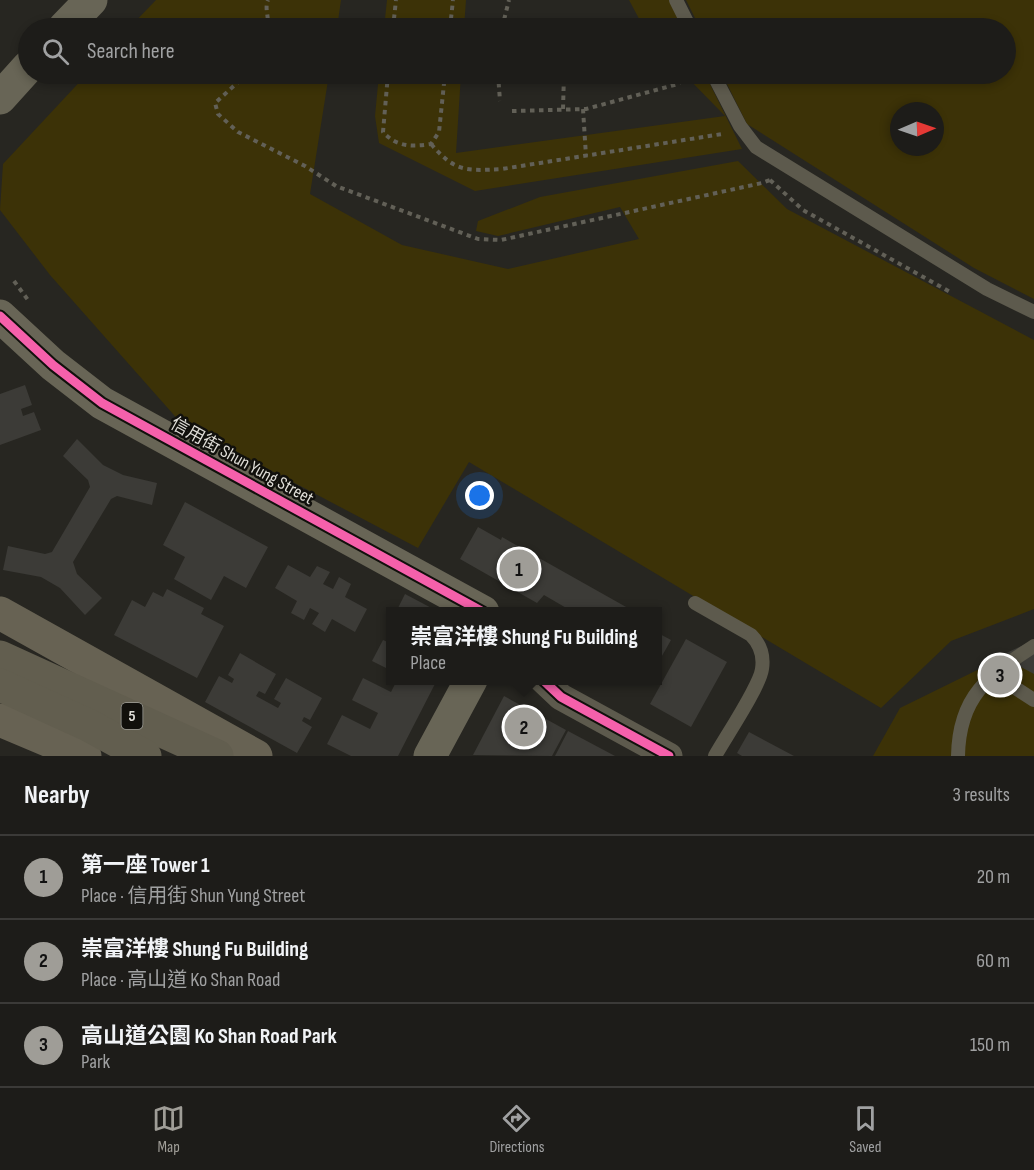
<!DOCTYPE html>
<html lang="en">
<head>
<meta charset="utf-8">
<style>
	:root { --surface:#1d1c19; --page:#252522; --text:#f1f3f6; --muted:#a0a1a2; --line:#3b3a38; --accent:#9f9d97 }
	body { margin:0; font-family:"Sofia Sans Condensed","Noto Sans TC",sans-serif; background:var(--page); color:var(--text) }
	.compass { position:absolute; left:890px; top:102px; width:54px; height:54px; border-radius:50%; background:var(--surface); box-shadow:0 3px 9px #0003; rotate:88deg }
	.you { position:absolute; left:480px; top:496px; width:21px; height:21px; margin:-15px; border:4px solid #fff; border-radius:50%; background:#1a73e8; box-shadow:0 0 0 9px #1a73e833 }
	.badge { display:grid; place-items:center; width:39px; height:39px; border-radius:50%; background:var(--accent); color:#111; font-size:20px; font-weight:700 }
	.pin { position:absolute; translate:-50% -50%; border:3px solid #fff; box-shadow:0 2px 6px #0006 }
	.popup { position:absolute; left:386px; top:607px; width:276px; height:78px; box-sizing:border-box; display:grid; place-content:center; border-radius:0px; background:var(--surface); filter:drop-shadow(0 2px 4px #0005); font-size:20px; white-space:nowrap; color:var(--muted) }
	.popup b { font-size:22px; color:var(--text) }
	.popup::after { content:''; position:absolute; left:50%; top:100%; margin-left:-12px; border:12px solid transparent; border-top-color:var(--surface) }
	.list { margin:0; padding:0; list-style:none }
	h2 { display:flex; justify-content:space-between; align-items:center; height:78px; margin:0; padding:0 24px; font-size:26px }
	h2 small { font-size:20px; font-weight:400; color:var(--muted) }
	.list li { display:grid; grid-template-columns:39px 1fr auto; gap:18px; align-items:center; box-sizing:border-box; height:84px; padding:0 24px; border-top:2px solid var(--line) }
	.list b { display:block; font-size:22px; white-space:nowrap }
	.list p { margin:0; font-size:20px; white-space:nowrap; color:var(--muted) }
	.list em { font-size:20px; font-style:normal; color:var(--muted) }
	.icon { flex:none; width:33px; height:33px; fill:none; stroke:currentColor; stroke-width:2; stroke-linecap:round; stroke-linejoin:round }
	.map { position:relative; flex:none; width:1034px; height:756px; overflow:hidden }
	.search { position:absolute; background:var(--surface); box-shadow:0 3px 9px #0003; left:18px; right:18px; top:18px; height:66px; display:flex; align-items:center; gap:15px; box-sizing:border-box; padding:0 21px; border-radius:33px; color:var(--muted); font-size:22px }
	.sheet { height:330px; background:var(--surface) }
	nav { display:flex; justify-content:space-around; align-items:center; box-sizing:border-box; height:84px; border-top:2px solid var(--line); background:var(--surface); font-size:16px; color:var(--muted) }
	nav a { display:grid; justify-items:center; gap:3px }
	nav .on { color:var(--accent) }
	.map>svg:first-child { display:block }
	.green { fill:#3c3207; fill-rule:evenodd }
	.building { fill:#3c3b37 }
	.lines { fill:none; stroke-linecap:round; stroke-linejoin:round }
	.path { stroke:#626057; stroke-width:4; stroke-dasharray:4.5 4.5; stroke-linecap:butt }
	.lane { stroke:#5d5a4d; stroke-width:14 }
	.street { stroke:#5d5a4d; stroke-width:27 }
	.secondary { stroke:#686556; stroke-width:33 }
	.primary { stroke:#676253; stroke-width:33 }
	.highway { stroke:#625e4f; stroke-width:33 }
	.cycleway-casing { stroke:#11100c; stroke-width:13 }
	.cycleway { stroke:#f560ab; stroke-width:9 }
	.labels { text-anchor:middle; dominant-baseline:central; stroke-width:5; stroke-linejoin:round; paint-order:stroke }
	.shield { fill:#11100c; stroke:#a1a09a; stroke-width:1.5 }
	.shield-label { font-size:16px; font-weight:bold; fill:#dfddd7 }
	.street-label { font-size:18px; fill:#dfddd7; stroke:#11100c }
</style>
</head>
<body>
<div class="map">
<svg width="1034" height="756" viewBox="0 0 1034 756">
	<rect width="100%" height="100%" fill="#272621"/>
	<g class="green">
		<path d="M156,0h185l-4,28h-208z"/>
		<path d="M387,0h79l-2,28h-80z"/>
		<path d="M629,0h40l14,28h-39z"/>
		<path d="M686,0h348v299l-60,-31 -227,-144 -25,-50h284v-46h-306zM899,111h36v36h-36z"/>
		<path d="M87,74h242l-19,120 92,51 106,24 131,-30 -19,-32 -122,29 -22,-5 2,-10 62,-24 198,-36 49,48 247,131v269l-83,32 -70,67 -412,-246 -51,86 -237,-125 -131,-148 -50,-65 3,-46z"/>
		<path d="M379,74h82l-5,79 269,-37 -41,-42h21l37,75 -267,42 -96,-48 -4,-27z"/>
		<path d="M1034,642v114h-161l27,-48z"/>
	</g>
	<g class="building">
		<path d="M25,385l7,20 -11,4 2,7 11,-4 7,18 -41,15v-51z"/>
		<path d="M77,439l26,26 20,10 34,8 -5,22 -35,-9 -6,3 -38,63 4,12 25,24 -17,17 -25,-27 -19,-11 -38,-7 5,-24 37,8 7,-2 38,-65 -2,-7 -25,-24z"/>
		<path d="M185,502l83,45 -22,41 -22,-12 -13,24 -37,-21 11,-22 -22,-12z"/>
		<path d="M478,527l23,13 1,-3 133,75h-68l1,-3 -24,-14 -7,8 -77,-44z"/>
		<path d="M288,565l22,12 7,-11 13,6 -7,12 10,5 6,-12 12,7 -6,13 22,12 -12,23 -23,-13 -7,13 -13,-8 7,-11 -9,-5 -6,12 -13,-7 6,-12 -22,-13z"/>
		<path d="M167,589l37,19 -3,6 23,12 -27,52 -83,-43 18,-35 13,7 8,-15 10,5z"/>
		<path d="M405,594l34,18h-43z"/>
		<path d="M658,633l13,7 -13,23z"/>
		<path d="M686,639l41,23 -36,65 -41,-23z"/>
		<path d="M383,640l7,3v27l-18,-9z"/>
		<path d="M1034,640v34l-34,-18z"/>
		<path d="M240,653l36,21 -11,20 -6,-3 -3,5 22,12 3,-5 -7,-4 12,-21 36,20 -12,22 -6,-3 -2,4 10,6 -15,26 -92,-51 14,-26 13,7 2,-4 -6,-4z"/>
		<path d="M363,678l28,14 6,-12h40l-39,76h-47l-24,-12 15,-29 28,14 8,-16 -26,-13z"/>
		<path d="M504,696l62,34 -14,26 -79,-1z"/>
		<path d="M568,731l47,25h-60z"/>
		<path d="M749,732l45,24h-52l-5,-3z"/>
	</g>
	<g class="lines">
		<g class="path">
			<path d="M267,28c3,-10 -3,-19 1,-28"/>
			<path d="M393,28l3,-28"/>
			<path d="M450,28l3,-28"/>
			<path d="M502,28l7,-28"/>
			<path d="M247,74l-32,29 3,11 20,18 67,34 31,20 142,53 23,1 261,-57 8,-3 -2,-2"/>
			<path d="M388,74l-5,58c14,15 28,15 48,12l8,-12 6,-58"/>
			<path d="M498,74l2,27"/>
			<path d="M563,109l1,-35"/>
			<path d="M583,109l3,47"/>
			<path d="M512,111l74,-2 92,-25 12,-10"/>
			<path d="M431,144c24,28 35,27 71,25l220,-35 2,2"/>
			<path d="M770,180l33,30 149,83"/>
			<path d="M14,281l14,19"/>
		</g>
		<g class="lane">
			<path d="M676,0l14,28"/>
			<path d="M713,74l27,52 16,21 231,142 47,23"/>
			<path d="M695,603l56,32c9,9 13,21 11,34 -2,17 -37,69 -47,87"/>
			<path d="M992,673l42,27"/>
			<path d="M958,756c1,-60 30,-80 76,-110"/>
		</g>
		<path class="street" d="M543,680l18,17 108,59"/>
		<g class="secondary">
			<path d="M64,28l27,-28"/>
			<path d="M0,98l28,-31"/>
			<path d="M0,316l53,49 49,38 381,209"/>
			<path d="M430,756l41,-76"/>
		</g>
		<g class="primary">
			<path d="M0,613l256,143"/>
			<path d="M0,720l85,36"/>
		</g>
		<g class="highway">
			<path d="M0,657l217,99"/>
			<path d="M0,685l88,40 57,31"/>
		</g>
		<defs>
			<g id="cycleway">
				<path d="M0,316l53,49 49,38 381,209"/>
				<path d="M543,680l18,17 108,59"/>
			</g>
		</defs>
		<use href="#cycleway" class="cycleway-casing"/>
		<use href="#cycleway" class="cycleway"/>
	</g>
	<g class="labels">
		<rect class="shield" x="121.5" y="703" width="21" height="26" rx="4.5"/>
		<g class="shield-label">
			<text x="132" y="716">5</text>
		</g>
		<g class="street-label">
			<text transform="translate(242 461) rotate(29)">信用街 Shun Yung Street</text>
		</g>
	</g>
</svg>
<svg class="compass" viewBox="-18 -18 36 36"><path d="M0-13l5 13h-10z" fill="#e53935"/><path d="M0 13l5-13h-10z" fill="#a0a1a2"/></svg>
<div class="you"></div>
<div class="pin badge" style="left:519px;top:569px">1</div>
<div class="pin badge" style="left:524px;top:727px">2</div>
<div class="popup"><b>崇富洋樓 Shung Fu Building</b>Place</div>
<div class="pin badge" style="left:1000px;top:675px">3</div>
<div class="search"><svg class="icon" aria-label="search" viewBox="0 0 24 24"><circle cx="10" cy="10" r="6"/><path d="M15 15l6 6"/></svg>Search here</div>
</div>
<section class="sheet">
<h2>Nearby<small>3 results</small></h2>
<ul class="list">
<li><span class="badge">1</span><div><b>第一座 Tower 1</b><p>Place · 信用街 Shun Yung Street</p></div><em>20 m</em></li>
<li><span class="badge">2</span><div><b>崇富洋樓 Shung Fu Building</b><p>Place · 高山道 Ko Shan Road</p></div><em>60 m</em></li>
<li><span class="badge">3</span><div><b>高山道公園 Ko Shan Road Park</b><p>Park</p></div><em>150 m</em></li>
</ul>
</section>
<nav>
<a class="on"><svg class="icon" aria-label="map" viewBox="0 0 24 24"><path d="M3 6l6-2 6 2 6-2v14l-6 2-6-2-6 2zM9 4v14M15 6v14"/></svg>Map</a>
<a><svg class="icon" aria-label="directions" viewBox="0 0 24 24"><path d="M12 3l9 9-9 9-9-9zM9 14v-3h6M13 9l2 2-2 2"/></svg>Directions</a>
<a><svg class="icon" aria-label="saved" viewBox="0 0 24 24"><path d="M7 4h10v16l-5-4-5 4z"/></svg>Saved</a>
</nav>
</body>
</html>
